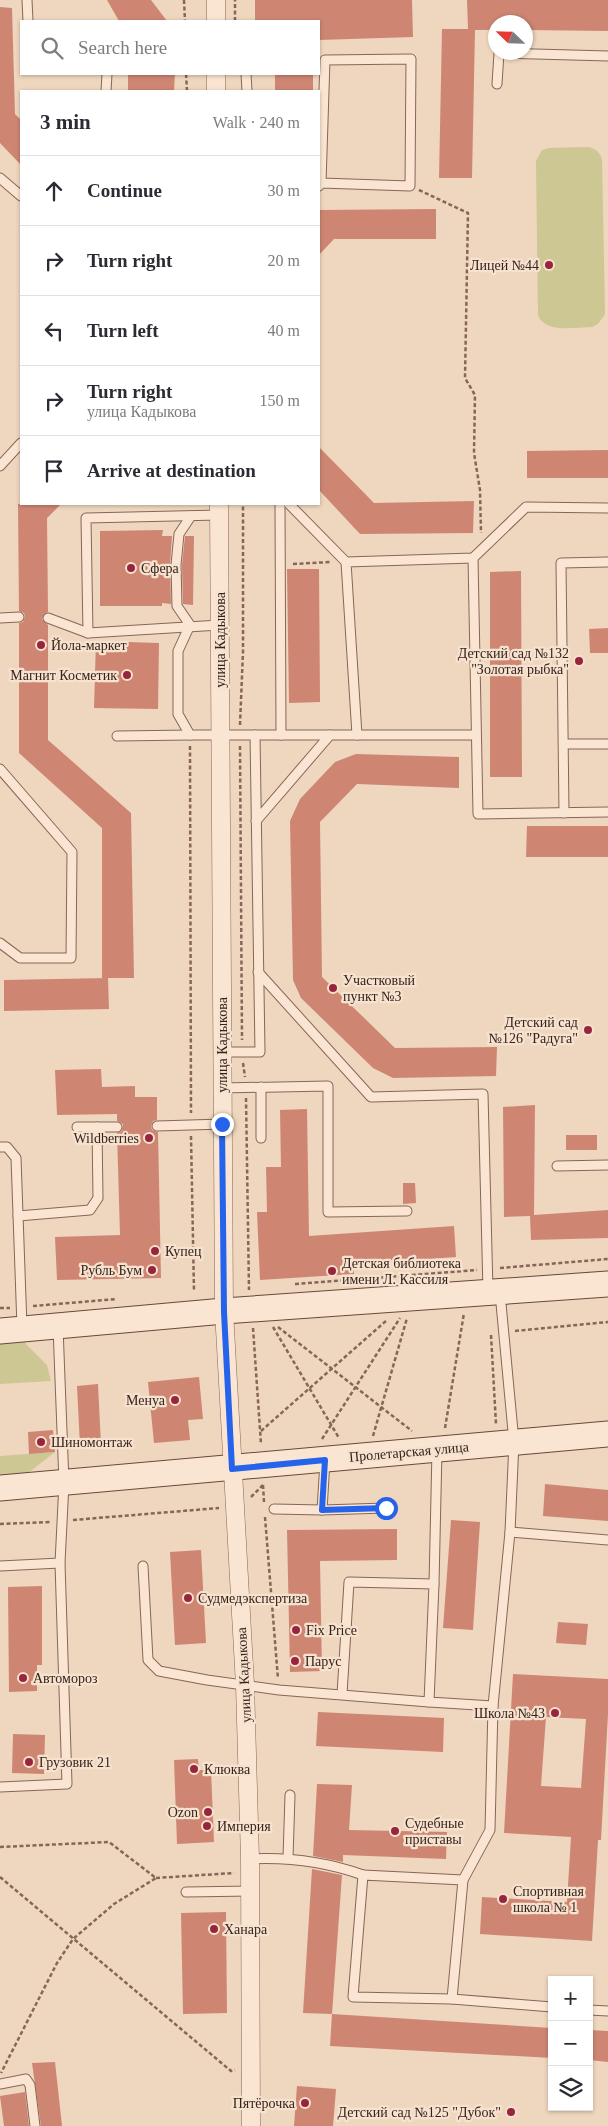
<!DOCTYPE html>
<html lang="en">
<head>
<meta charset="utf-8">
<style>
	:root { --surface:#fff; --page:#f2f2f3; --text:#2b2b33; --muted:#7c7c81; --line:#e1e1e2 }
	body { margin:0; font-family:Georgia,serif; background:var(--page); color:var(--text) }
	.controls { position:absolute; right:15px; bottom:15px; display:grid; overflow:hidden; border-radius:0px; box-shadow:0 1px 4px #0004 }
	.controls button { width:45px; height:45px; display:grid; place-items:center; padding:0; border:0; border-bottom:1px solid var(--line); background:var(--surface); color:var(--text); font:25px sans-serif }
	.compass { position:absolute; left:488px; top:15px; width:45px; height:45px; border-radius:50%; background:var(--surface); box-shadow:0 1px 4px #0004; rotate:293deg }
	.stop { position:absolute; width:15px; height:15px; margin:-11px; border:4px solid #2563eb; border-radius:50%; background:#fff }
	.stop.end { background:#2563eb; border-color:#fff; box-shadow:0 1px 5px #0008 }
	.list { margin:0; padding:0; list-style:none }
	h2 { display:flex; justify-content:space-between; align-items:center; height:65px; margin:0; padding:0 20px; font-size:21px }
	h2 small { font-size:16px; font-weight:400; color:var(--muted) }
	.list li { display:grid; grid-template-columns:32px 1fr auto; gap:15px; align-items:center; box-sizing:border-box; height:70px; padding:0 20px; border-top:1px solid var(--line) }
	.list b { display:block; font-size:19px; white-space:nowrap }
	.list p { margin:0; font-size:16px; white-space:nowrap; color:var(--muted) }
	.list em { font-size:16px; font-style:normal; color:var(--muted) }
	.icon { flex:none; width:28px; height:28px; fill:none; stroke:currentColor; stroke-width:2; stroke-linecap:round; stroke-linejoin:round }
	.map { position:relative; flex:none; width:608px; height:2126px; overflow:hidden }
	.search { position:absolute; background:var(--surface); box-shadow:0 1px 4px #0004; left:20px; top:20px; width:300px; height:55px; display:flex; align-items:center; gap:12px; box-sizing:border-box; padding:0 18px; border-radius:0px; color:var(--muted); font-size:19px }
	.panel { position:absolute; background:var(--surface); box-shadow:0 1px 4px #0004; left:20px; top:90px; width:300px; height:415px; border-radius:0px }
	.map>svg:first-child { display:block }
	.green { fill:#cdc793 }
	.building { fill:#ce8673; fill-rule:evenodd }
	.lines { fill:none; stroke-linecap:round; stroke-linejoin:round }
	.lane-casing { stroke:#876657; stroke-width:11 }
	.street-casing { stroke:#876657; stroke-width:19 }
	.secondary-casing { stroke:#69483a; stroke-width:27 }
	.path { stroke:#876657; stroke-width:2.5; stroke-dasharray:4 2.5; stroke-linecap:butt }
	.lane { stroke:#f9e5d2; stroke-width:9 }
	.street { stroke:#f9e5d2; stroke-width:18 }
	.secondary { stroke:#f9e5d2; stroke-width:25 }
	.route { stroke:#2563eb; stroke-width:6 }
	.poi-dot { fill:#98253e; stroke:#f6e2ce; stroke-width:2 }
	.labels { text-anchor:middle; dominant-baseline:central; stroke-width:4.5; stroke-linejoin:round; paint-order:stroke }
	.poi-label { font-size:14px; fill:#36231c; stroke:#f6e2ce; text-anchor:start }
	.street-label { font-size:14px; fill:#36231c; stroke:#f6e2ce }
</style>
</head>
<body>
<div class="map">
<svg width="608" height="2126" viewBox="0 0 608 2126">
	<rect width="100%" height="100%" fill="#efd6be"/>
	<g class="green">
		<path d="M589,147c8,3 11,5 13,13l3,154 -7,10 -6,3c-17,0 -47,7 -54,-12l-2,-154 6,-11 7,-2z"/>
		<path d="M22,1329l4,15 21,21 4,16 -51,3v-53z"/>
		<path d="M55,1452l-45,35 -10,1v-32z"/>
	</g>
	<g class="building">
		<path d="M107,0h44l16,21h-48z"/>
		<path d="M255,0h157l1,37 -94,3v-19h-64z"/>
		<path d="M467,0h141v31l-82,-1v-8h-30v8h-21l-3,148h-33l3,-149h26z"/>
		<path d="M0,7l12,1 3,106 6,6v45l-21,-22z"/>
		<path d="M128,74h47l-1,17h-46z"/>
		<rect x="275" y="74" width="38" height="17"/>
		<path d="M436,209v30h-102l-15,16v-45z"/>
		<path d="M319,447l55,56 100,-2 -1,32 -113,1 -41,-44z"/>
		<path d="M608,450v28h-81v-27z"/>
		<path d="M18,504h43l-14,14 1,94 -4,2 -2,5 6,6v115l83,73 3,165h-32v-150l-83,-75v-130l4,-1 2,-5 -1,-4 -5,-2z"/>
		<path d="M163,530l-1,6h10l-2,29 1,39 -9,-1v3h-62v-75z"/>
		<path d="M185,536h9l-1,69 -10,-1 -1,-39z"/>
		<path d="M287,569h32l1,133 -31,1z"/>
		<path d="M521,571l1,206h-32v-205z"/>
		<path d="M608,628v25h-18l-1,-24z"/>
		<path d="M96,641l63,2 -1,66 -64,-1z"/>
		<path d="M356,754l103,3v31l-102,-4 -37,38 2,155 73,71 102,-1 -1,29 -103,2 -20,-10 -72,-70 -8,-18 -3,-159 10,-22 35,-37z"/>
		<path d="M527,826h81v31h-82z"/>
		<path d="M108,978l1,31 -105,2v-31z"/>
		<path d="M101,1069l1,18 33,-1v11h22v23l-4,1 -2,5 1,4 6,2 3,146 -104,2 -2,-43 65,-2 -3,-102 5,-2 1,-7 -6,-3v-7l-60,1 -2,-45z"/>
		<path d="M535,1105l-1,110 74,-5v28l-77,2 -1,-24 -26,1 -1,-110z"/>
		<path d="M307,1109l2,127 145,-10 2,31 -103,7 1,10 -94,6 -3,-68h10l-1,-45h15l-1,-57z"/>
		<rect x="566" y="1135" width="31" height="15"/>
		<path d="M403,1183h12l1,20 -13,1z"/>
		<path d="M199,1377l4,42 -15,1 2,20 -36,3 -6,-61z"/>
		<path d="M98,1384l3,61 -21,1 -3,-60z"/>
		<path d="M53,1430l2,22 -26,2 -1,-22z"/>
		<path d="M545,1484l63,6v31l-65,-5z"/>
		<path d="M451,1520l29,2 -7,108 -30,-2z"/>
		<path d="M397,1529v31l-77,1 2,110 -32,1 -3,-142z"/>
		<path d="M201,1550l5,93 -31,2 -5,-93z"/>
		<path d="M42,1586v79h-5v26l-28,1 -1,-105z"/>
		<path d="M558,1622l30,2 -2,21 -30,-2z"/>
		<path d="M513,1674l95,5v35l-7,126h-3l-6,101 -112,-7 2,-37 85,5 4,-65 -67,-4zM546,1717l40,2 -5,69 -40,-2z"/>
		<path d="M318,1712l126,6 -1,34 -127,-6z"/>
		<path d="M13,1734l32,1 -1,39 -32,-1z"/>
		<path d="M198,1759l1,11h12l3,72 -37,2 -3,-84z"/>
		<path d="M317,1784l35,1 -3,45 98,2 -1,27 -103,-4v7l-30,-6z"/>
		<path d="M312,1869l30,6 -10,139 -29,-1z"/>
		<path d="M226,1912l1,101 -44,1 -2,-101z"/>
		<path d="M332,2014l220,14v30l-222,-12z"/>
		<path d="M589,2030l19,1v31l-19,-2z"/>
		<path d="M55,2062l7,64h-21l-9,-63z"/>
		<path d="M297,2086l39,3 -3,37h-39z"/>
		<path d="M25,2092l4,34h-25l-4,-30z"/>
	</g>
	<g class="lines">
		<defs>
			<g id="lane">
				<path d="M27,0l1,21"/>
				<path d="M246,74l1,17"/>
				<path d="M497,84l2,-31 109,3"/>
				<path d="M106,91l1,-17"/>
				<path d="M0,178l21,18"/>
				<path d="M319,183h2l89,3 1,-127 -86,1 -4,123 -2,3"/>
				<path d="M0,466l21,-23"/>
				<path d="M280,504l1,231"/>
				<path d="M289,504l57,58"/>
				<path d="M191,516l-12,18 -3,31 1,41 13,19 -12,26v63l12,21h140"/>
				<path d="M473,558l5,256 130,-2"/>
				<path d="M0,618l19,-1"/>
				<path d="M48,618l40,15 132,-8"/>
				<path d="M88,633l-2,-115 133,-3"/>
				<path d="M476,735h-119l-11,-173 127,-4 53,-51 82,1"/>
				<path d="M117,736l73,-1"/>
				<path d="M564,744h44"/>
				<path d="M0,769l72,83 -1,106h-51l-20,-15"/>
				<path d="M564,813l-3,-250 47,-1"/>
				<path d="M256,821l74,-86h27"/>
				<path d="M258,972l113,125 112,-3 5,197"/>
				<path d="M222,1052h38l-5,-317"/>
				<path d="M222,1088l106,-2v126l79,-1"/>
				<path d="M157,1126l66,-2"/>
				<path d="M77,1127h40"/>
				<path d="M261,1138v-51"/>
				<path d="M0,1147h7l9,11 6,169"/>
				<path d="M557,1166l51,-1"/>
				<path d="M18,1216l72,-6 8,-12 -1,-71"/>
				<path d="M274,1509l48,1 64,-2"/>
				<path d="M322,1510l3,-49"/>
				<path d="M510,1532l98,8"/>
				<path d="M0,1566l60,-3"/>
				<path d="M143,1566l5,94 11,11 48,9 72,10 150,12"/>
				<path d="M434,1584l3,-134"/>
				<path d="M342,1694l7,-112 85,2 -5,118 64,4"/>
				<path d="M0,1787l67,-3 -7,-221 4,-80 -6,-156"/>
				<path d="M288,1858l2,-63"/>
				<path d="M250,1859c39,-2 76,3 113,16"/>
				<path d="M463,1880l-100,-5 -10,122 99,2 100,8"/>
				<path d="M186,1892l65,-1"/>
				<path d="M452,1999l11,-119 27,-50 3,-124 17,-174 4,-90 -14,-149"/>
				<path d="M589,2010l19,1"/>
				<path d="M0,2084l26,-5 4,6 5,41"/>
			</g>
			<g id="street">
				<path d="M216,0v21"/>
				<path d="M216,74v17"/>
				<path d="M219,504l5,807 21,374 5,174 1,267"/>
			</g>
			<g id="secondary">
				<path d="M0,1331l224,-20 384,-27"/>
				<path d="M0,1488l608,-54"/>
			</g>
		</defs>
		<use href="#lane" class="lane-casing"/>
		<use href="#street" class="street-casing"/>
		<use href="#secondary" class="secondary-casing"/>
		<g class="path">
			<path d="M184,0l1,21"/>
			<path d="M235,21v-21"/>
			<path d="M186,74l1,17"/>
			<path d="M419,190l49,23 -3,165 10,17 -1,58 6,37 1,43"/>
			<path d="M293,564l37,-2"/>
			<path d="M240,725l3,-74v-147"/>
			<path d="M190,746l1,367"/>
			<path d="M240,746l2,294"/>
			<path d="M243,1063l2,14"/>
			<path d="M246,1098l3,192"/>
			<path d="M191,1136l3,156"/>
			<path d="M500,1268l108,-9"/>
			<path d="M295,1284l182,-14"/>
			<path d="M33,1306l84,-7"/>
			<path d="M0,1308h10"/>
			<path d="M273,1327l66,111"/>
			<path d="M278,1327l134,104"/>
			<path d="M253,1328l8,116"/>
			<path d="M515,1331l93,-9"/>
			<path d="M491,1335l5,89"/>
			<path d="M445,1428l19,-115"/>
			<path d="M261,1431l126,-111"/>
			<path d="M373,1436l34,-118"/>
			<path d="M322,1439l78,-121"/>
			<path d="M263,1485l1,17"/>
			<path d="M251,1497l12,-12"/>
			<path d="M265,1517l13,162"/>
			<path d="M73,1520l146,-12"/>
			<path d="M0,1524l50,-2"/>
			<path d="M0,1847l109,-5 47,36 -42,26 -41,35 -16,24 -56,110"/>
			<path d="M0,1877l231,194 4,-1"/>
			<path d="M156,1878l78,-5"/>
		</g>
		<use href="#lane" class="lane"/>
		<use href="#street" class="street"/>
		<use href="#secondary" class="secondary"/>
	</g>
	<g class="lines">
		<path class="route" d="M222,1124l2,188 8,157 93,-9 -3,50 64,-2"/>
	</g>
	<g class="poi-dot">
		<circle cx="549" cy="265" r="5"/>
		<circle cx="131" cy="568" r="5"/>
		<circle cx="41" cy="645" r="5"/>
		<circle cx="579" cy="661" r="5"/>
		<circle cx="127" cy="675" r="5"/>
		<circle cx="333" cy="988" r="5"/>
		<circle cx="588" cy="1030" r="5"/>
		<circle cx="149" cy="1138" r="5"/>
		<circle cx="155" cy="1251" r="5"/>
		<circle cx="152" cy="1270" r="5"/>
		<circle cx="332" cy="1271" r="5"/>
		<circle cx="175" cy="1400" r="5"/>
		<circle cx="41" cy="1442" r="5"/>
		<circle cx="188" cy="1598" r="5"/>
		<circle cx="296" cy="1630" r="5"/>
		<circle cx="295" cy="1661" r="5"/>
		<circle cx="23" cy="1678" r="5"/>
		<circle cx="555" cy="1713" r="5"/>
		<circle cx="29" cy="1762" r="5"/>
		<circle cx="194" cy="1769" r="5"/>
		<circle cx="208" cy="1812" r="5"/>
		<circle cx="207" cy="1826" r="5"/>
		<circle cx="395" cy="1831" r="5"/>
		<circle cx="503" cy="1899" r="5"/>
		<circle cx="214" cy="1929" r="5"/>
		<circle cx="305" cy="2103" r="5"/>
		<circle cx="511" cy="2112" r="5"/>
	</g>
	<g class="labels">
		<g class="poi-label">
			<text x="539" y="265" text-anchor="end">Лицей №44</text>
			<text x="141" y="568">Сфера</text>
			<text x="51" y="645">Йола-маркет</text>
			<text x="569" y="653" text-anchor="end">Детский сад №132<tspan x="569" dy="16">"Золотая рыбка"</tspan></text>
			<text x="117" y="675" text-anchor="end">Магнит Косметик</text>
			<text x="343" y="980">Участковый<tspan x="343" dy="16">пункт №3</tspan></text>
			<text x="578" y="1022" text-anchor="end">Детский сад<tspan x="578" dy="16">№126 "Радуга"</tspan></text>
			<text x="139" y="1138" text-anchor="end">Wildberries</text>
			<text x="165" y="1251">Купец</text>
			<text x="342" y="1263">Детская библиотека<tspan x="342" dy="16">имени Л. Кассиля</tspan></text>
			<text x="142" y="1270" text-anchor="end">Рубль Бум</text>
			<text x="165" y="1400" text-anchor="end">Менуа</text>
			<text x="51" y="1442">Шиномонтаж</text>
			<text x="198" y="1598">Судмедэкспертиза</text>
			<text x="306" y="1630">Fix Price</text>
			<text x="305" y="1661">Парус</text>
			<text x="33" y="1678">Автомороз</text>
			<text x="545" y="1713" text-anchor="end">Школа №43</text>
			<text x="39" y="1762">Грузовик 21</text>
			<text x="204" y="1769">Клюква</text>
			<text x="198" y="1812" text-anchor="end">Ozon</text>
			<text x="405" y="1823">Судебные<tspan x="405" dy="16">приставы</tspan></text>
			<text x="217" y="1826">Империя</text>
			<text x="513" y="1891">Спортивная<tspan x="513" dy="16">школа № 1</tspan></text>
			<text x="224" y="1929">Ханара</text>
			<text x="295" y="2103" text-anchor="end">Пятёрочка</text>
			<text x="501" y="2112" text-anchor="end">Детский сад №125 "Дубок"</text>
		</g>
		<g class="street-label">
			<text transform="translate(220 640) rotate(-90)">улица Кадыкова</text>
			<text transform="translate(222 1045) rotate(-90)">улица Кадыкова</text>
			<text transform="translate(409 1452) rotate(-5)">Пролетарская улица</text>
			<text transform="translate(244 1675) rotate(-93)">улица Кадыкова</text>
		</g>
	</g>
</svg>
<div class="controls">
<button>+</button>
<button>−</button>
<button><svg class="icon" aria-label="layers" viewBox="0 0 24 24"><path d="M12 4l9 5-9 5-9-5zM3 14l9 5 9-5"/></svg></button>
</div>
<svg class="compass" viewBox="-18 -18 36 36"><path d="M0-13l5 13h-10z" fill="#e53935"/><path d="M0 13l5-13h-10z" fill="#7c7c81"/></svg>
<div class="stop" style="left:386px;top:1508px"></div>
<div class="stop end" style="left:222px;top:1124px"></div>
<div class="search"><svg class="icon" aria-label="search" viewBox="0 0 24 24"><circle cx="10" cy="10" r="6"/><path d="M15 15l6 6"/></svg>Search here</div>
<section class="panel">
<h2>3 min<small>Walk · 240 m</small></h2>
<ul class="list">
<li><svg class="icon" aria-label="ahead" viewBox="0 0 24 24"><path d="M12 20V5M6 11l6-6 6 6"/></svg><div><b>Continue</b></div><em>30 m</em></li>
<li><svg class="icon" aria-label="right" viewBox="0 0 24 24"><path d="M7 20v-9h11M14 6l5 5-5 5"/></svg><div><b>Turn right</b></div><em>20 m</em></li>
<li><svg class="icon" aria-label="left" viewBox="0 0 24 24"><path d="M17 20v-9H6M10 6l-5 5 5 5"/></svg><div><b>Turn left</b></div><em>40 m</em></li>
<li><svg class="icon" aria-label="right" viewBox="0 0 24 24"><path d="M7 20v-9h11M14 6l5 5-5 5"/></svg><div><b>Turn right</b><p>улица Кадыкова</p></div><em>150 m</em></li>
<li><svg class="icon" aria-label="arrive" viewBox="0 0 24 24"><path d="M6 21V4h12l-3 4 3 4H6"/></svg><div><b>Arrive at destination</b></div></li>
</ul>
</section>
</div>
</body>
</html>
